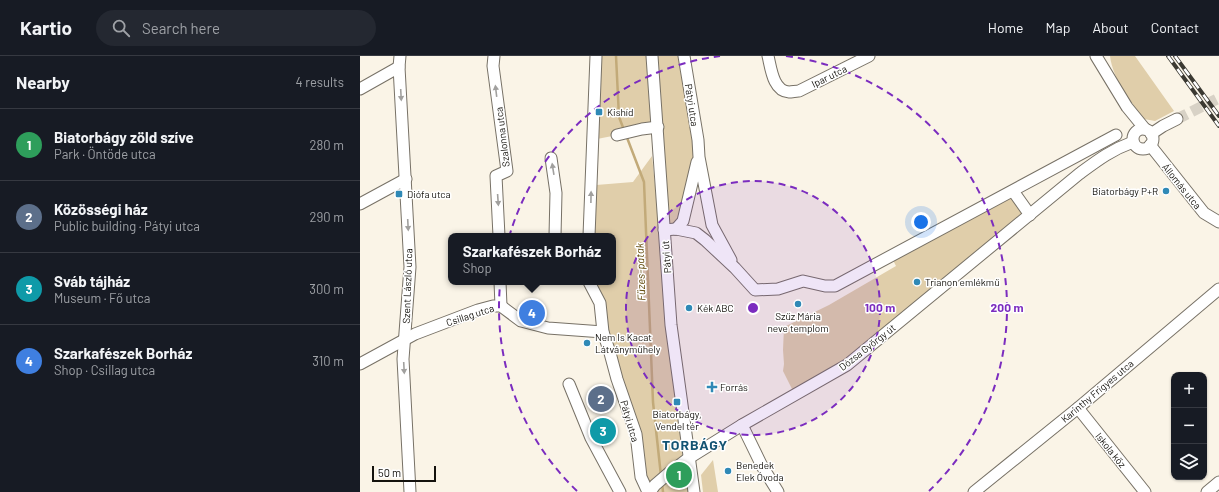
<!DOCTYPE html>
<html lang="en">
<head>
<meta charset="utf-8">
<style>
	:root { --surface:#171b24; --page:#242831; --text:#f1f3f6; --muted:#9ea1a6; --line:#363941; --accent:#2f89b6 }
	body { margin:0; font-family:Barlow,sans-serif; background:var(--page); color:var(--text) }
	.controls { position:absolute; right:12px; bottom:12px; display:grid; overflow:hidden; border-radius:8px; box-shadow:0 1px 3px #0004 }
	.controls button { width:36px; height:36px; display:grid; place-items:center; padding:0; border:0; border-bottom:1px solid var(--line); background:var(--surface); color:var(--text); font:20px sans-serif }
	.scale { position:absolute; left:12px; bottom:10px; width:64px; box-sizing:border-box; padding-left:4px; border:2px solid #14120d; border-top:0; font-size:11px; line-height:14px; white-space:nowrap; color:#14120d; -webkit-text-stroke:3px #fff; paint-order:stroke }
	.you { position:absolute; left:561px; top:166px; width:14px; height:14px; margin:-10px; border:3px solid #fff; border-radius:50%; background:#1a73e8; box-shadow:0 0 0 6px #1a73e833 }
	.badge { display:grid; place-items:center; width:26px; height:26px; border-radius:50%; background:var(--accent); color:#fff; font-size:13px; font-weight:700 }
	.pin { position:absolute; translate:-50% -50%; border:2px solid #fff; box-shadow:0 1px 4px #0006 }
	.popup { position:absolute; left:88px; top:177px; width:168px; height:52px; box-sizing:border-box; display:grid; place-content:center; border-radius:8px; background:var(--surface); filter:drop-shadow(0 1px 3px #0005); font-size:13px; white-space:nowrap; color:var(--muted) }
	.popup b { font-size:15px; color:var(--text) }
	.popup::after { content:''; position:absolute; left:50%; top:100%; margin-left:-8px; border:8px solid transparent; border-top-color:var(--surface) }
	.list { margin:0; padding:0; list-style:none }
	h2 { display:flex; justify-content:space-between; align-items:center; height:52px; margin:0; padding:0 16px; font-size:17px }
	h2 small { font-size:13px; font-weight:400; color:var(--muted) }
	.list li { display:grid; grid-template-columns:26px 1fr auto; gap:12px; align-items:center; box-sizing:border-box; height:72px; padding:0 16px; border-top:1px solid var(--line) }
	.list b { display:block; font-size:15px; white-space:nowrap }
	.list p { margin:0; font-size:13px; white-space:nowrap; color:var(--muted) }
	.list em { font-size:13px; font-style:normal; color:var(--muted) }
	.icon { flex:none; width:22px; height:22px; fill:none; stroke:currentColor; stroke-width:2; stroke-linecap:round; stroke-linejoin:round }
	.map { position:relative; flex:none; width:859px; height:436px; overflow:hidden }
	header { display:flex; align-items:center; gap:24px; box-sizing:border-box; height:56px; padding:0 20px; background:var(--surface); border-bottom:1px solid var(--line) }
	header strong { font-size:19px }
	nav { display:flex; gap:22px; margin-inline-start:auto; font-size:14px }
	.search { width:280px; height:36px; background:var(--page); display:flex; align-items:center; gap:10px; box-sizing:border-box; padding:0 14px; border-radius:22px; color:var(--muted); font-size:15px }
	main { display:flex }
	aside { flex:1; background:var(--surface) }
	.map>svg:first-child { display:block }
	.green { fill:#e0ceaa }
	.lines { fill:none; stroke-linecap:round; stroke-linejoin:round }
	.stream { stroke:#c2aa79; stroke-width:2.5 }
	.minor-tunnel { stroke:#d8d2c6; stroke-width:11; stroke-dasharray:11 5.5; stroke-linecap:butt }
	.minor-casing { stroke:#777166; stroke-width:13 }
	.minor { stroke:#fff; stroke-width:11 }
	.rail-casing { stroke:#3b3932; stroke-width:4 }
	.rail { stroke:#fff; stroke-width:2.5; stroke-dasharray:8; stroke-linecap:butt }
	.oneway { fill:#a1a09e }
	.ring { fill:none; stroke:#7b2cbf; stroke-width:2; stroke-dasharray:7 5 }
	.poi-dot { fill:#2f89b6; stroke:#fff; stroke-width:1.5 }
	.labels { text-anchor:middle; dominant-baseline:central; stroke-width:3; stroke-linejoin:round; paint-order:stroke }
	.street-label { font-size:10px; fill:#14120d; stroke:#fff }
	.poi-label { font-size:10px; fill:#14120d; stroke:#fff; text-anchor:start }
	.water-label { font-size:11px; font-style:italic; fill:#5b4301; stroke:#fff }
	.district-label { font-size:14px; font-weight:bold; letter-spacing:1px; fill:#145473; stroke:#fff }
	.centre { fill:#7b2cbf; stroke:#fff; stroke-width:2 }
	.ring-label { font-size:12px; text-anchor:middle; font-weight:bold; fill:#7b2cbf; stroke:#fff; stroke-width:3; stroke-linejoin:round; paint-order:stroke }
</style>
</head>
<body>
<header>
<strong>Kartio</strong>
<div class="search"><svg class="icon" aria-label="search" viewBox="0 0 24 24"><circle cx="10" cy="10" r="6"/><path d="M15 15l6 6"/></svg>Search here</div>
<nav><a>Home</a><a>Map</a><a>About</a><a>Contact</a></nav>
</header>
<main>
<aside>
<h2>Nearby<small>4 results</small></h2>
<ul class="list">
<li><span class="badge" style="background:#2e9e5b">1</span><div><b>Biatorbágy zöld szíve</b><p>Park · Öntöde utca</p></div><em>280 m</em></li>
<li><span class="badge" style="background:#5c6f8a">2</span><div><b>Közösségi ház</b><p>Public building · Pátyi utca</p></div><em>290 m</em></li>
<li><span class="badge" style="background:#0f9aa8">3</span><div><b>Sváb tájház</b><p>Museum · Fő utca</p></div><em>300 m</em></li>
<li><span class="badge" style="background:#3f7fe0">4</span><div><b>Szarkafészek Borház</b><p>Shop · Csillag utca</p></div><em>310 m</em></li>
</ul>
</aside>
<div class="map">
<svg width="859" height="436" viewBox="0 0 859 436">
	<rect width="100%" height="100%" fill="#faf4e7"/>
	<g class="green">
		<path d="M236,0h88l14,84 -15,81 -19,9 -6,-103 -66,13z"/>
		<path d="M750,0h25l39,55 -19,10 -11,-2c-14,-19 -31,-39 -34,-63z"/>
		<path d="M292,100l31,305 10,31h-42l-6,-6 -52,-204h20v-46h-20l3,-51 37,-3z"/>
		<path d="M653,135l17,24 -183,150 -52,30 -12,-24 1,-7 -1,-14 1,-23 45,-22 67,-39 -5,-10z"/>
		<path d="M353,404l5,32h-15l-2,-17z"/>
	</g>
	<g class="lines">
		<g class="stream">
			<path d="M256,0l3,61 5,13"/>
			<path d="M266,79l18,47 9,220 8,74"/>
			<path d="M302,427l1,9"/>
		</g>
		<path class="minor-tunnel" d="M817,63l42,-21"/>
		<defs>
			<g id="minor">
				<path d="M40,0l-1,11 11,200 -7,92 7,133"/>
				<path d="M134,0l-1,10 14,105 -11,5 3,60"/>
				<path d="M292,0l19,269 23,167"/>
				<path d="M324,0l14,84 1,17 13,68 19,35"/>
				<path d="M408,0c3,12 5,35 21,36 3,0 7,-1 10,-1l70,-35"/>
				<path d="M736,0l31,51 18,22"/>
				<path d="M0,33l39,-22"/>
				<circle cx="783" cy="83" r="10"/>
				<path d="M791,78l12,-8 14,-7"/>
				<path d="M257,79l25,-6 16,-2"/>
				<path d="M790,89l54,68 15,9"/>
				<path d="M191,102l5,35 -1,43"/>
				<path d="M653,135l17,24"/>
				<path d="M0,148l46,-25"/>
				<path d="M316,173l7,-8 14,-59"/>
				<path d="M304,174l12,-1 20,4 9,7 30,28 20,22 23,-1 25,-8 22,5h10l281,-151"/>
				<path d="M229,180l7,-180"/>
				<path d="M140,226l1,24"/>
				<path d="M229,226l11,21 3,29 7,21 7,26 19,55 5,43 7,15"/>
				<path d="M0,308l55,-30 63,-24 15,-4h8l20,15 27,7 55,4"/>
				<path d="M209,328l22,54 29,54"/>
				<path d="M718,352l67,84"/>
				<path d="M382,369l20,41 16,26"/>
				<path d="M290,436l5,-7 14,-12 20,-15 53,-33 105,-60 232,-191c19,-14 32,-24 54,-32"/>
				<path d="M614,436l104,-84 141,-119"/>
				<path d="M847,436l12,-10"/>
			</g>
		</defs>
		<use href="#minor" class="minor-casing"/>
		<use href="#minor" class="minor"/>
		<defs>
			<g id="rail">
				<path d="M808,0l51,70"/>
				<path d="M815,0l44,60"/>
			</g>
		</defs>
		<use href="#rail" class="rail-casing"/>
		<use href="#rail" class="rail"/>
	</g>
	<defs><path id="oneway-solid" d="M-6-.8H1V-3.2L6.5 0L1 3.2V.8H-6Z"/></defs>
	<g class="oneway">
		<use href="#oneway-solid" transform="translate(136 35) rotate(-97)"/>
		<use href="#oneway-solid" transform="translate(41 39) rotate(87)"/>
		<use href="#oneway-solid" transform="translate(193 113) rotate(-99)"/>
		<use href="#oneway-solid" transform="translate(231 141) rotate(-89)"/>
		<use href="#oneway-solid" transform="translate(138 144) rotate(86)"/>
		<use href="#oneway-solid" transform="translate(48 169) rotate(87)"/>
		<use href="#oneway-solid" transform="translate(44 312) rotate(87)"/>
	</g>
	<circle cx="393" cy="252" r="127" fill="#7b2cbf" fill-opacity=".12"/>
	<g class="ring">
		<circle cx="393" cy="252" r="127"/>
		<path d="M217 435A254 254 0 0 1 360 0M426 0A254 254 0 0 1 569 435"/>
	</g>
	<g class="poi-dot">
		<rect x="235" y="52" width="8" height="8" rx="2"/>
		<circle cx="806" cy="135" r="4"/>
		<rect x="35" y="134" width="8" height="8" rx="2"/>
		<circle cx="557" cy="226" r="4"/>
		<circle cx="438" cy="248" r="4"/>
		<circle cx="329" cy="252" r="4"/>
		<circle cx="227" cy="287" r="4"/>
		<path d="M350 325h4v4h4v4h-4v4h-4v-4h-4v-4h4z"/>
		<rect x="313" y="342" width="8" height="8" rx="2"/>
		<circle cx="368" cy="415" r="4"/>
	</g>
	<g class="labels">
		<g class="street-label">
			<text transform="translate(469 20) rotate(-26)">Ipar utca</text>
			<text transform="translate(332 49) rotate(81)">Pátyi utca</text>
			<text transform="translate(142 81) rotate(-97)">Szalonna utca</text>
			<text transform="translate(822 130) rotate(51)">Állomás utca</text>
			<text transform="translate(306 201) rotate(-94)">Pátyi út</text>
			<text transform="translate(47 230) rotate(-88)">Szent László utca</text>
			<text transform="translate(110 259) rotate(-18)">Csillag utca</text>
			<text transform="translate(507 291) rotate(-38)">Dózsa György út</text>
			<text transform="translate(737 335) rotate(-40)">Karinthy Frigyes utca</text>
			<text transform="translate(270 365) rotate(74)">Pátyi utca</text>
			<text transform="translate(751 394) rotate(51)">Iskola köz</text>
		</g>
		<g class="poi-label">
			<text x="247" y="56">Kishíd</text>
			<text x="798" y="135" text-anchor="end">Biatorbágy P+R</text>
			<text x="47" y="138">Diófa utca</text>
			<text x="565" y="226">Trianon emlékmű</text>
			<text x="337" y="252">Kék ABC</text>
			<text x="438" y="260" text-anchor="middle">Szűz Mária<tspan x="438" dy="12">neve templom</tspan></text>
			<text x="235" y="281">Nem Is Kacat<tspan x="235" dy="12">Látványműhely</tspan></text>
			<text x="360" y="331">Forrás</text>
			<text x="317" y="358" text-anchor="middle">Biatorbágy,<tspan x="317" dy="12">Vendel tér</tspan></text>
			<text x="376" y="409">Benedek<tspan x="376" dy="12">Elek Óvoda</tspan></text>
		</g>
		<g class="water-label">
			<text transform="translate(280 216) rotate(-92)">Füzes-patak</text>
		</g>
		<g class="district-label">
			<text x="335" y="388">TORBÁGY</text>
		</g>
	</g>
	<circle cx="393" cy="252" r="6" class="centre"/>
	<g class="ring-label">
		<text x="520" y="256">100 m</text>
		<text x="647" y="256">200 m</text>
	</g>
</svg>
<div class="controls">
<button>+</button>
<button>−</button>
<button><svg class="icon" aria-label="layers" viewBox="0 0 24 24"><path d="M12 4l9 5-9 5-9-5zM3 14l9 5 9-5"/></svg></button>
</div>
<div class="scale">50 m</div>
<div class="you"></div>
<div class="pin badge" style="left:319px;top:419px;background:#2e9e5b">1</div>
<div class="pin badge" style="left:241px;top:343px;background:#5c6f8a">2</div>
<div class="pin badge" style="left:243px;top:375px;background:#0f9aa8">3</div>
<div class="pin badge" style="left:172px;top:257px;background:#3f7fe0">4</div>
<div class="popup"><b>Szarkafészek Borház</b>Shop</div>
</div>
</main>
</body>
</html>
